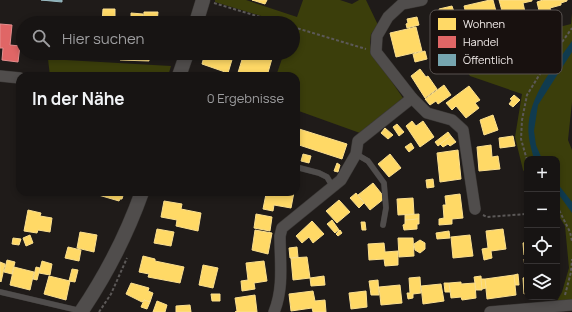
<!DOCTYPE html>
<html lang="de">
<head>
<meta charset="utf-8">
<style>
	:root { --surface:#171413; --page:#201d1c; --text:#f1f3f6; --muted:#9e9ea0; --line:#363333 }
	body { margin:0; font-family:Manrope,sans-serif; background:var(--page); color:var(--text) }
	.controls { position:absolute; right:12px; bottom:12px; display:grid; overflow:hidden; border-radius:8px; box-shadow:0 2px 6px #0003 }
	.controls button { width:36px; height:36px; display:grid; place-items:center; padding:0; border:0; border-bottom:1px solid var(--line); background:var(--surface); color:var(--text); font:20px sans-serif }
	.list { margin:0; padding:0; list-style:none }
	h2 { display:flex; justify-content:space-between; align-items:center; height:52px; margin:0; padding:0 16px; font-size:17px }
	h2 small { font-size:13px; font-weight:400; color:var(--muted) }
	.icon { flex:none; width:22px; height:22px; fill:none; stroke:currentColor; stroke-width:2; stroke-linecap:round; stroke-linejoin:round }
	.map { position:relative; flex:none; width:572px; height:312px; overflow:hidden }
	.search { position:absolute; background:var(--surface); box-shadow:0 2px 6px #0003; left:16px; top:16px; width:284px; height:44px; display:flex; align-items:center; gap:10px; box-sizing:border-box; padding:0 14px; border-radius:22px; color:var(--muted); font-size:15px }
	.panel { position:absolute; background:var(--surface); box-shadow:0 2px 6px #0003; left:16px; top:72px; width:284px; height:124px; border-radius:12px }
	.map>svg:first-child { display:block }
	.green { fill:#3b3e0b }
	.water { fill:#103b4f }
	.homes { fill:#ffd966; stroke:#fbdf8e }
	.shops { fill:#e06666; stroke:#e58e8e }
	.public { fill:#76a5af; stroke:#9bbac1 }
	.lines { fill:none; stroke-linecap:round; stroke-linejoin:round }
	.service-casing { stroke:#3b3836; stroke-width:6 }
	.minor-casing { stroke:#3b3836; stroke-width:12 }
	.tertiary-casing { stroke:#3b3836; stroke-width:15 }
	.path { stroke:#5c5958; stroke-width:2; stroke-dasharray:3 2; stroke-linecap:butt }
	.service { stroke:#504d4c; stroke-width:5.5 }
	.minor { stroke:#504d4c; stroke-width:11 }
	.tertiary { stroke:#504d4c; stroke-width:14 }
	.key { fill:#18110f; stroke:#595351; stroke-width:1 }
	.key-label { font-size:11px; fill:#f2ecea }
</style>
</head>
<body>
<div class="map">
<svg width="572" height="312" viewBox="0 0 572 312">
	<rect width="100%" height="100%" fill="#1f1b19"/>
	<g class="green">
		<path d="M215,0h31l51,17 6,-17h37l12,4 7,-4h7l12,25 -7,9 -1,9 2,10 31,45 -43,35 -64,-23v-34h-20l8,-23h9v-30h-9l-69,-21z"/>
		<path d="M572,13v89l-4,38 4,10v151l-16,2 6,-11 7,-24 -4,-42 -8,-13v-54h-30v16l-4,-5 -8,-33 7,-43 -52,-18 -15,-23 116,-29z"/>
		<path d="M48,59l123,7 -3,10h-118z"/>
	</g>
	<g class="water">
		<path d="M572,41v11l-34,53 -4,26 2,14 6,14h-8c-2,-7 -4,-14 -5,-21 -5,-37 23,-68 43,-97z"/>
		<path d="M557,183l15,19v11l-15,-21z"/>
	</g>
	<g class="homes">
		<path d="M252,0h15l-2,4z"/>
		<path d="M490,0h3l4,15 -29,7 -4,-16z"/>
		<path d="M499,0h33v1l-9,2 2,9 -21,6z"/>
		<path d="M543,0h24v1l-6,2v2l-11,3 2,5 -8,3 -1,-2 -3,1 -3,-13z"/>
		<path d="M452,6l7,20 -16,4 -4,-21z"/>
		<path d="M103,9h12v11h16v-7l12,1v9h-41z"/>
		<path d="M144,12h14l-1,11h-14z"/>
		<path d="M417,17l2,8 -12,3 -1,-4 2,-1 -1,-4z"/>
		<path d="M416,27l6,24 -26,6 -6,-24z"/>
		<path d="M425,51l2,8 -12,3 -2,-8z"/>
		<path d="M81,53h12l-1,6h-11z"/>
		<path d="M120,53h29v8l-29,-1z"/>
		<path d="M205,53h29l-6,20 -26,-9z"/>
		<path d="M244,53h22l7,2 -6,21h-30z"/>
		<path d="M420,69l6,8 2,-1 9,13 -12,9 -14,-22z"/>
		<path d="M444,85l7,10 -13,9 -2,-3 -6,4 -5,-6z"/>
		<path d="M469,86l11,14 -5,3 4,5 -13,10 -10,-12 -4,4 -6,-7z"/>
		<path d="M514,95l6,5 -7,7 -4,-3 3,-4 -2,-1z"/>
		<path d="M493,115l5,15 -14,5 -4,-15z"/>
		<path d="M412,121l4,5 7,-5 11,16 -14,10 -14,-21z"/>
		<path d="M397,124l7,8 -5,4 -6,-9z"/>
		<path d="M296,128l51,16 -5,15 -46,-15z"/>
		<path d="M385,128l8,7 -5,4 -7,-6z"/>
		<path d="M448,132l3,4 -13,10 -3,-4z"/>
		<path d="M451,136l5,6 -6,4 -2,-2 -5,3 -3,-3z"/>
		<path d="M513,136l2,10 -15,2 -1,-10z"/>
		<path d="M411,143l3,5 -5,4 -4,-5z"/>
		<path d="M491,145l1,12 6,-1 2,13 -21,2 -2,-24z"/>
		<path d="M458,150l3,29 -21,3 -3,-29z"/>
		<path d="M303,154l8,2 -2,7 -8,-2z"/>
		<path d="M390,154l11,14 -12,9 -11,-13z"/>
		<path d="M337,163l3,2 -2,7 -4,-1z"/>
		<path d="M433,179l1,8 -7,1 -1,-8z"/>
		<path d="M373,183l12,15 -15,12 -12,-15z"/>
		<path d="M55,192h13v3l-14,-2z"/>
		<path d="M96,192h28l-2,7h-2l-1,2 -24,-7z"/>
		<path d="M276,192h18l-3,16 -17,-3 -1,6 -10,-2 3,-15 9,2z"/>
		<path d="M356,193l8,10 -5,5 -9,-10z"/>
		<path d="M460,194l3,24 -11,1v5l-13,1v-6l5,-1 -1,-13h3l-1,-9z"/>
		<path d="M413,198l1,16 -16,1 -1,-16z"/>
		<path d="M339,200l11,12 -13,11 -11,-12z"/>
		<path d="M164,201l18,3 -1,5 20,4 -3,18 -22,-5 1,-6 -16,-3z"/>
		<path d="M28,210l13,3 -1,3 12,2 -2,14 -12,-2 -1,3 -13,-2z"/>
		<path d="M256,214l16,3 -2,14 -16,-3z"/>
		<path d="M419,214v5l-14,1v-5z"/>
		<path d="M419,219v5h-2v5l-13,1 -1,-5 2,-1v-4z"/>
		<path d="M332,220l7,10 -4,3 -8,-9z"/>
		<path d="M312,221l12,13 -11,9 -4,-6 -7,6 -6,-7z"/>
		<path d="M361,222h4l1,8h-4z"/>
		<path d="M157,229l17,3 -3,14 -17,-3z"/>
		<path d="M503,229l3,20 -15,2 1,7 -8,2 -2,-11 6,-1 -2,-17z"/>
		<path d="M255,230l17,3 -4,21 -16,-4z"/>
		<path d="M340,230l2,3 -4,3 -2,-2z"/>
		<path d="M449,231l1,7 -13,1 -1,-6z"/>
		<path d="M80,232l17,3 -3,17 -17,-4z"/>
		<path d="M30,235l3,8 -7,3 -3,-8z"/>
		<path d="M470,235l3,21 -20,2 -2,-21z"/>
		<path d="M13,238l8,1 -2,6 -7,-1z"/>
		<path d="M398,238h15l1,18 -15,1z"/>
		<path d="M420,240l5,3v6l-5,4 -5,-3 -1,-6z"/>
		<path d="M527,242v13h-3l-1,-12z"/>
		<path d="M384,243l1,9 13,-1v14l-13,1 -1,-7 -15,1 -1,-16z"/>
		<path d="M68,247l13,3 -2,11 -14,-3z"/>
		<path d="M297,247l1,10 -8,1 -1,-10z"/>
		<path d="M143,256l12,3v2l29,6 -4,16 -32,-6 1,-3 -10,-2z"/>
		<path d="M307,257l3,21 -17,2 -2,-22z"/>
		<path d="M527,258v9l-2,1 -1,-9z"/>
		<path d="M7,260l8,2 -3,12 -8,-2z"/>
		<path d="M42,261l10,3 -2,11 -11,-2z"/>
		<path d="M264,261l3,20 -13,2 1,6 -13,2 -1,-10 7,-1 -2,-17z"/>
		<path d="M0,262l5,2 -4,18 -1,-1z"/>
		<path d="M203,265l15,3 -5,20 -14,-3z"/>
		<path d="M14,267l20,5 -4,18 -20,-5z"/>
		<path d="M36,267l4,1 -3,12 -4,-1z"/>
		<path d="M72,269l6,1 -3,12 -6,-1z"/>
		<path d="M518,274l1,11h-4l-1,-10z"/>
		<path d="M514,275l2,20 -29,4 -2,-20z"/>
		<path d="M49,276l21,5 -4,19 -22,-6z"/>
		<path d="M324,276l1,9 -14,1 -1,-8z"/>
		<path d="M481,276l1,14h-6l-2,-13z"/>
		<path d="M420,277l1,16 -8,1v4l-5,1 -1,-6h3l-1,-15z"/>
		<path d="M527,277v16l-3,1 -1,-16z"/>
		<path d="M481,279h4l1,9 -4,1z"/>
		<path d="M378,280l1,15h-8l-2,-14z"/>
		<path d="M461,282v2l14,-1 1,15 -14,2 -1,-3 -10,1 -2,-15z"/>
		<path d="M131,283l18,5 -1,3 5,2 -3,9 -6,-2 -2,2 -16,-8z"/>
		<path d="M444,283h5l1,9h-5z"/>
		<path d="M441,284l3,17 -21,3 -2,-18z"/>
		<path d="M400,285l2,18 -21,2 -2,-18z"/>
		<path d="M313,291l2,10 10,-1 1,12h-13l-1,-4 -21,3 -2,-17z"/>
		<path d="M366,291l1,16 -16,2 -2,-16z"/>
		<path d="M211,294h9v7h-8z"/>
		<path d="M255,295l2,17h-22l2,-1 -2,-13z"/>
		<path d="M144,300l6,2 -3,7 -6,-2z"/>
		<path d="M157,301l10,4 -2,7h-12z"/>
		<path d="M190,305l1,7h-15v-6z"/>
	</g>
	<path class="shops" d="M0,24l12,1 -2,20 10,1 -2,16 -16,-2 1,-12h-3z"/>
	<path class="public" d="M41,0h21v2z"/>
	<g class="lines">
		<defs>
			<g id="service">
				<path d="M356,154l12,7 16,22 2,25 -3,17"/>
				<path d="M296,167l23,6 8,4 6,10"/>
				<path d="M0,292l81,19"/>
			</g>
			<g id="minor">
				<path d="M0,76l20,2"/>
				<path d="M412,98l-36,-46 1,-16 11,-19 14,-13 20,-4"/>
				<path d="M274,312c10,-24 6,-50 6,-76l2,-8 59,-48 15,-26 2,-13 54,-43 15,15 25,7 11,10 12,79"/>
				<path d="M490,312l82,-7"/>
			</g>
			<g id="tertiary">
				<path d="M196,23l7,-23"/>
				<path d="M179,76l8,-23"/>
				<path d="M81,312c25,-37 46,-78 61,-120"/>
			</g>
		</defs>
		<use href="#service" class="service-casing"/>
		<use href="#minor" class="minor-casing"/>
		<use href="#tertiary" class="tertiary-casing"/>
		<g class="path">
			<path d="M214,3l66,20"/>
			<path d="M293,27l73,22"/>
			<path d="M527,160l-6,-21 1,-19 5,-25 16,-26 29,-41"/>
			<path d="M557,206l13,26 2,9"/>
			<path d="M483,215l4,2 40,-3"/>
			<path d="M565,295l6,-23 1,-13"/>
			<path d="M99,312l12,-18 16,-36"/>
		</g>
		<use href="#service" class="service"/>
		<use href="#minor" class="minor"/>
		<use href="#tertiary" class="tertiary"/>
	</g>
	<rect x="430" y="10" width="132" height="64" rx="6" class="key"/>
	<rect x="438" y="18" width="18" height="12" fill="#ffd966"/>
	<rect x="438" y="36" width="18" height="12" fill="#e06666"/>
	<rect x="438" y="54" width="18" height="12" fill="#76a5af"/>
	<g class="key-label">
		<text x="463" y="28">Wohnen</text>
		<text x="463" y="46">Handel</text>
		<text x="463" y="64">Öffentlich</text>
	</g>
</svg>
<div class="controls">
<button>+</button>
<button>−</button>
<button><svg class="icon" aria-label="locate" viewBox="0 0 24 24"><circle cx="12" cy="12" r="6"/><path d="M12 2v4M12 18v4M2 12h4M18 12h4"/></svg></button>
<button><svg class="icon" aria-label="layers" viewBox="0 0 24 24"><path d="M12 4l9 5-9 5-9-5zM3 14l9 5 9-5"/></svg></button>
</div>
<div class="search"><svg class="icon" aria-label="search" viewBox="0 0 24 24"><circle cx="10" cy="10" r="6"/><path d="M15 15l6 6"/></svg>Hier suchen</div>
<section class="panel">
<h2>In der Nähe<small>0 Ergebnisse</small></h2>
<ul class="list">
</ul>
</section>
</div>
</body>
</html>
